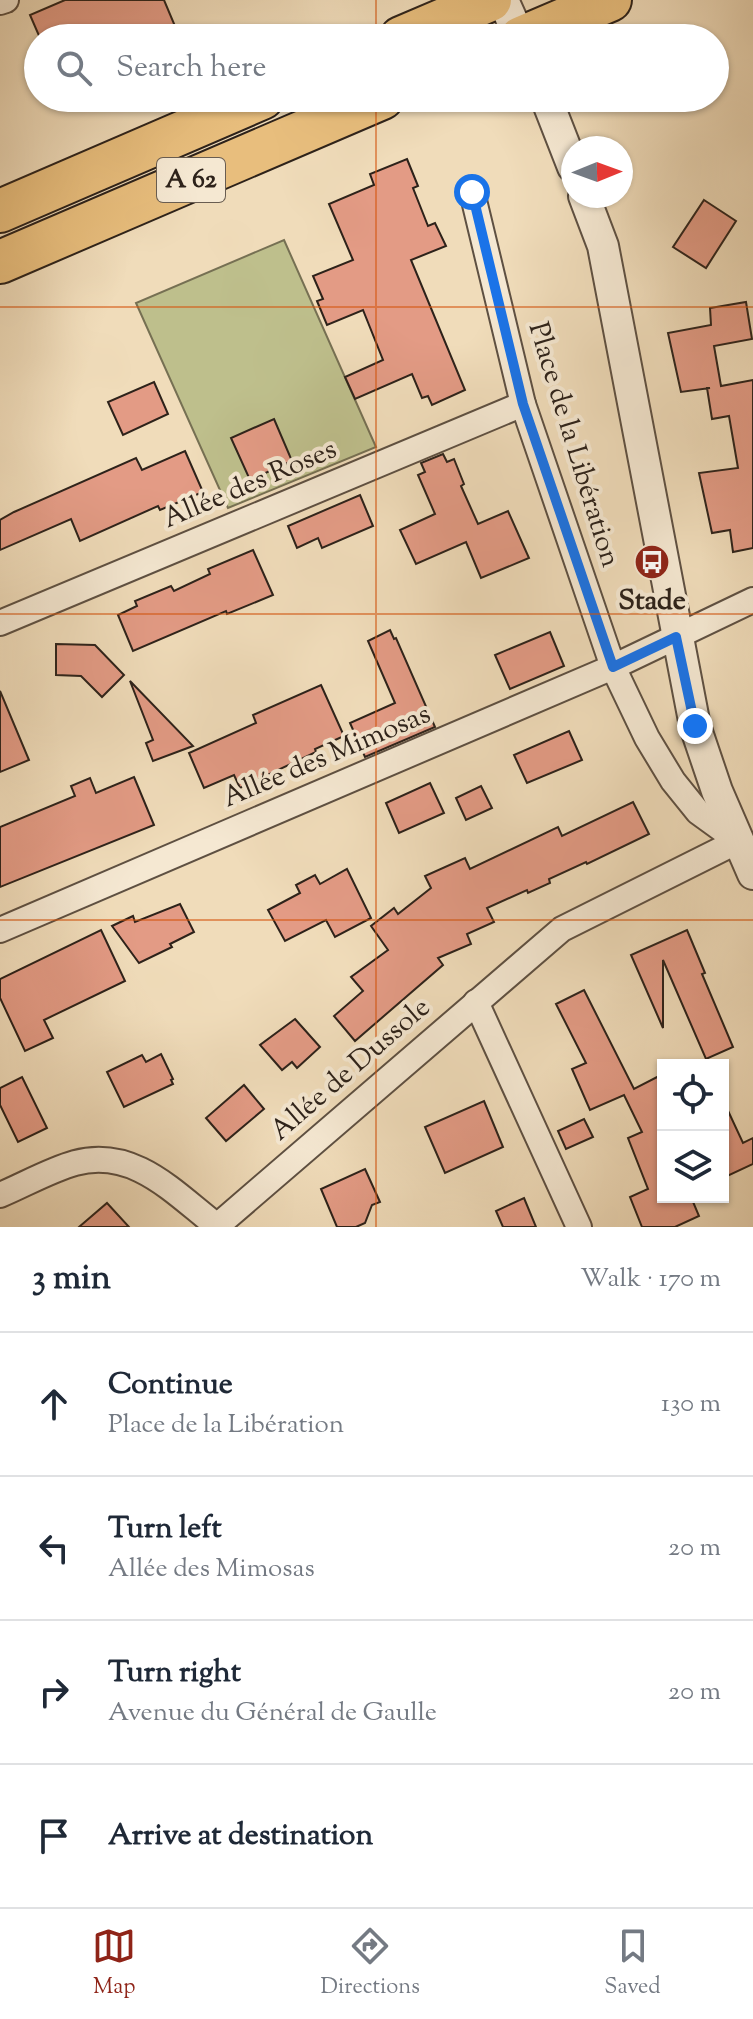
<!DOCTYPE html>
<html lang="en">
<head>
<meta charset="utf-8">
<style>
	:root { --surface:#fff; --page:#f2f2f3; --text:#1f2937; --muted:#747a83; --line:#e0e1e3; --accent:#8f2418 }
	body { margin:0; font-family:"Sorts Mill Goudy",serif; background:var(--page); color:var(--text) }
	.controls { position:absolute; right:24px; bottom:24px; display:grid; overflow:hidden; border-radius:0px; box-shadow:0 2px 6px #0004 }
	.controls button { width:72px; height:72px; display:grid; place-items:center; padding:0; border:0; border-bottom:2px solid var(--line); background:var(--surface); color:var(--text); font:40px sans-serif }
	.compass { position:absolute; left:561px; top:136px; width:72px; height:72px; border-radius:50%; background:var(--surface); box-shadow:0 2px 6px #0004; rotate:89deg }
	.stop { position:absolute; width:24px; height:24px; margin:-18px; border:6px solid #1a73e8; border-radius:50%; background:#fff }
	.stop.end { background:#1a73e8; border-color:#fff; box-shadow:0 2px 8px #0008 }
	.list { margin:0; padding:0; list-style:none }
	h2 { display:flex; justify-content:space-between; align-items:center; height:104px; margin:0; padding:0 32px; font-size:34px }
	h2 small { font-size:26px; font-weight:400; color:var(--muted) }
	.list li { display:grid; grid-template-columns:52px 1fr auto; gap:24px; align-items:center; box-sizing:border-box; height:144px; padding:0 32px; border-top:2px solid var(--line) }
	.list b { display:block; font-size:30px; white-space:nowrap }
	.list p { margin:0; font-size:26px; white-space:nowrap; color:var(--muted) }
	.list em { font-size:26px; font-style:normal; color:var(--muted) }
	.icon { flex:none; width:44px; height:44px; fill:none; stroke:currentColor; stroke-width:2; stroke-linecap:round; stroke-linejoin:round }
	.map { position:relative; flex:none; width:753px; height:1227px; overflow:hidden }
	.search { position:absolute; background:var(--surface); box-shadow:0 2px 6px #0004; left:24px; right:24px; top:24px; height:88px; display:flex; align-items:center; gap:20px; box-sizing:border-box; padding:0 28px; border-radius:44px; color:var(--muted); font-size:30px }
	.sheet { height:680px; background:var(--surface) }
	nav { display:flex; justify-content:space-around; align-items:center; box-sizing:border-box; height:112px; border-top:2px solid var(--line); background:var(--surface); font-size:22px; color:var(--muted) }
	nav a { display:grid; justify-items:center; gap:4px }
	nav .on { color:var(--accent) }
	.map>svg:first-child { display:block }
	.green { fill:#bebf8c; stroke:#767053; stroke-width:2 }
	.building { fill:#e39b85; stroke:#2d221a; stroke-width:2 }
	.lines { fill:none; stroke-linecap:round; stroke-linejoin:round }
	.minor-casing { stroke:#5e5042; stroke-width:28 }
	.tertiary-casing { stroke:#5e5042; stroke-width:34 }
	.motorway-casing { stroke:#2d221a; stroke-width:46 }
	.minor { stroke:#f5e8d2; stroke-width:24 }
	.tertiary { stroke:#f5e8d2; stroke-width:30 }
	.motorway { stroke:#e8be7d; stroke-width:42 }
	.route { stroke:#1a73e8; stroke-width:10 }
	.grid { fill:none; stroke:#d5540d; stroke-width:2; stroke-opacity:0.55 }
	.labels { text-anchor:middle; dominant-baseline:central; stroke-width:8; stroke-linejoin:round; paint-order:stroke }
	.shield { fill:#f5e8d2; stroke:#695d51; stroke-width:2 }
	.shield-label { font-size:26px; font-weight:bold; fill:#2d221a }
	.street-label { font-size:28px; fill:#2d221a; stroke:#f5e8d2 }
	.poi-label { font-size:28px; font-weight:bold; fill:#2d221a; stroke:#f5e8d2 }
</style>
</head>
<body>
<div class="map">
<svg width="753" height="1227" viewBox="0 0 753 1227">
	<rect width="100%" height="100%" fill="#f0dcba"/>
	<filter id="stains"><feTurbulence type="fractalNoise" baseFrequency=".0025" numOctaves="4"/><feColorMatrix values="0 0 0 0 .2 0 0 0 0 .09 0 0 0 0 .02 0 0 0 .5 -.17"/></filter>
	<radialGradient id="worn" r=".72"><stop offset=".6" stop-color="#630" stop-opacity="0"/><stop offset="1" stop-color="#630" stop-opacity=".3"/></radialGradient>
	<path class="green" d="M284,240l92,207 -148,61 -92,-205z"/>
	<g class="building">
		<path d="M65,0h99l16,38h-140l-10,-23z"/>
		<path d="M407,159l11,27 -5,2 15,38 7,-3 11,23 -35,14 54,130 -33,15 -4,-9 -6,2 -10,-24 -57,25 -10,-22 38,-17 -20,-50 -36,15 -10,-24 6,-2 -10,-23 40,-16 -24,-56 45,-19 -4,-11z"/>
		<path d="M704,200l32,21 -30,47 -33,-21z"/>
		<path d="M746,302l6,37 -38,7 7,40 32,-6v168l-20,4 -3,-22 -18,3 -13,-60 39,-5 -9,-52 -17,3 -5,-31h3l-29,4 -13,-59 43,-8 -1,-17z"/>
		<path d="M154,382l14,32 -45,21 -15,-33z"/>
		<path d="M274,419l18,42 -42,19 -19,-42z"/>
		<path d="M185,451l18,41 -43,18 -2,-4 -78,35 -9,-22 -71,31v-30l14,-8 122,-54 6,12z"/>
		<path d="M443,454l4,8 7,-3 10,25 -3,2 17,38 30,-13 21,47 -48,20 -15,-36 -50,22 -16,-34 35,-16 -17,-39 7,-3 -4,-9z"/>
		<path d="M360,495l13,31 -51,22 -4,-10 -21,10 -9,-22z"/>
		<path d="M253,550l20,45 -46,19 -1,-3 -93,40 -15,-36 19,-9 -2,-5 36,-15 3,5 36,-17 -2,-5z"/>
		<path d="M390,630l4,9 2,-1 39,89 -70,30 -15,-34 45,-20 -27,-62z"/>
		<path d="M550,632l14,34 -54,23 -15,-34z"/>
		<path d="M56,644l39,1 29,30 -22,22 -21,-21 -25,-1z"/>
		<path d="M130,681l63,65 -40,15 -7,-18 7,-3z"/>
		<path d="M321,685l23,51 -29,13 1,3 -76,36 -6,-13 -30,13 -15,-35 67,-30 -3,-8z"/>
		<path d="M0,691l29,69 -29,12z"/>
		<path d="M569,731l13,29 -55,23 -13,-28z"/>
		<path d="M134,777l20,48 -154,62v-60l75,-31 -4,-10 19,-8 6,15z"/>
		<path d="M430,783l14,30 -45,20 -13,-30z"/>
		<path d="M481,786l11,22 -26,12 -10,-22z"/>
		<path d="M633,802l16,32 -62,30 -1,-2 -37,17 1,4 -22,10 -1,-3 -40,18 7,14 -27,12 4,10 -33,14 5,7 -88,76 -21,-25 29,-25 -12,-14 37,-27 -17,-24 23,-18 4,6 33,-26 -6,-12 40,-18 5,11 88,-42 4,9z"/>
		<path d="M347,869l24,49 -36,19 -9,-17 -41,21 -17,-31 32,-17 -4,-8 19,-10 5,9z"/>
		<path d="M180,904l14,28 -24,12 2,3 -33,16 -27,-37 21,-10 2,6z"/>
		<path d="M101,930l24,51 -81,39 9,18 -28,13 -25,-53v-19z"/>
		<path d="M687,930l18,43 -3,1 31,73 -27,12 -43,-99v68l-32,-73z"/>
		<path d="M584,990l50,99 29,-15v123h28l8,19 -24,11h-33l-12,-30 18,-8 -20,-51 14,-6 -18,-37 -34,15 -18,-41 14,-6 -30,-59z"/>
		<path d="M295,1019l25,28 -23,21 -5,-6 -10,8 -22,-25z"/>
		<path d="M161,1054l12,25 -2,1 2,4 -49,23 -17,-35 35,-17 4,7z"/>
		<path d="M22,1077l25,51 -29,14 -18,-37v-17z"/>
		<path d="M244,1085l20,24 -38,32 -20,-23z"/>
		<path d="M723,1100l20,43 10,-5v26l-30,14z"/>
		<path d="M484,1101l19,46 -58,26 -20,-46z"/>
		<path d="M584,1119l9,18 -27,12 -8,-18z"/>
		<path d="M365,1169l15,33 -8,3 -7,18 -9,4h-19l-16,-38z"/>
		<path d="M524,1198l12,29h-33l-7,-16z"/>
		<path d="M107,1203l22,24h-50z"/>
	</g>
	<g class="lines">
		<defs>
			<g id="minor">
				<path d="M0,2l6,-2"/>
				<path d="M0,623l523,-219"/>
				<path d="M0,930l613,-263 140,-67"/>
				<path d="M476,1002l103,225"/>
				<path d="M0,1195c24,-10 50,-25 75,-32 59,-16 99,30 142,63l345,-297 176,-88 -40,-29 -25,-31 -26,-43 -34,-71 -90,-263 -51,-212"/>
			</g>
			<g id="tertiary">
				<path d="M503,0l17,38"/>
				<path d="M546,98l27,69"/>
				<path d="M584,196l19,50 92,480 22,65 36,83"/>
			</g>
			<g id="motorway">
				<path d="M401,38l89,-38"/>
				<path d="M521,38l89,-38"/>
				<path d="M0,211l262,-113"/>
				<path d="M0,262l382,-164"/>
			</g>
		</defs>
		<use href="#minor" class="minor-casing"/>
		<use href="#tertiary" class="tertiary-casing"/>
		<use href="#motorway" class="motorway-casing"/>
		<use href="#minor" class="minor"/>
		<use href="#tertiary" class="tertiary"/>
		<use href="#motorway" class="motorway"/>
	</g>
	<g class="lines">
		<path class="route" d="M472,192l51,212 90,263 63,-30 19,89"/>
	</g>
	<path class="grid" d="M376,0v38M376,98v1129M0,307h753M0,614h753M0,920h753"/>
	<defs>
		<symbol id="bus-disc" viewBox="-11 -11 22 22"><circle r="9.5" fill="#8f2418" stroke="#f5e8d2"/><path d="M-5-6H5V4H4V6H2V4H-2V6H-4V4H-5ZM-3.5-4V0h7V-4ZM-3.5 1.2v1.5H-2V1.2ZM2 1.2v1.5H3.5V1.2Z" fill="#fff"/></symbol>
	</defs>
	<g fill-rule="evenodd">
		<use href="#bus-disc" x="632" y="542" width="40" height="40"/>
	</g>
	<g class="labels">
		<rect class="shield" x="157" y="158" width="68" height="44" rx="6"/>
		<g class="shield-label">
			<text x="191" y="180">A 62</text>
		</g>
		<g class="street-label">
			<text transform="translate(573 445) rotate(73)">Place de la Libération</text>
			<text transform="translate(250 485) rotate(-23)">Allée des Roses</text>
			<text transform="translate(327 757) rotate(-23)">Allée des Mimosas</text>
			<text transform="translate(351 1070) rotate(-41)">Allée de Dussole</text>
		</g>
		<g class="poi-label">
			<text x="652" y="602">Stade</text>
		</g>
	</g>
	<rect width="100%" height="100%" filter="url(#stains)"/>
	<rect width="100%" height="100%" fill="url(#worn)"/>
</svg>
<div class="controls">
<button><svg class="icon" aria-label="locate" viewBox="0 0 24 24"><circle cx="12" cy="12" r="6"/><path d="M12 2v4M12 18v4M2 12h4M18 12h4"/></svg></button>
<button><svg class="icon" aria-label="layers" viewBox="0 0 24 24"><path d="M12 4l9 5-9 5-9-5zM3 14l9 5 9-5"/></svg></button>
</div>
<svg class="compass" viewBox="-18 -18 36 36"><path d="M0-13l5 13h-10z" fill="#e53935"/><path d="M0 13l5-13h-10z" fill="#747a83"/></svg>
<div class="stop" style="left:472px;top:192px"></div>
<div class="stop end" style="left:695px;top:726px"></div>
<div class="search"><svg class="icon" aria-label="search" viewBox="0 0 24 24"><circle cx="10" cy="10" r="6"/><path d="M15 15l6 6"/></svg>Search here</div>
</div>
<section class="sheet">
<h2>3 min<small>Walk · 170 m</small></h2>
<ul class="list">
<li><svg class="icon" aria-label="ahead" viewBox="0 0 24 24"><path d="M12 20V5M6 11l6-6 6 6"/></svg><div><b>Continue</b><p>Place de la Libération</p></div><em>130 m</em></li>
<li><svg class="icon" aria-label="left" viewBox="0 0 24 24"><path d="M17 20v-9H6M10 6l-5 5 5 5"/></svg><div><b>Turn left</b><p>Allée des Mimosas</p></div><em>20 m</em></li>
<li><svg class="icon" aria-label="right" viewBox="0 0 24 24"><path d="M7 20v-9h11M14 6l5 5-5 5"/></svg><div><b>Turn right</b><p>Avenue du Général de Gaulle</p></div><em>20 m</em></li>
<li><svg class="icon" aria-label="arrive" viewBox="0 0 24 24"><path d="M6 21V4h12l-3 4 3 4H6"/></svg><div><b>Arrive at destination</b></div></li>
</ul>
</section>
<nav>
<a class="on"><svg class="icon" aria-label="map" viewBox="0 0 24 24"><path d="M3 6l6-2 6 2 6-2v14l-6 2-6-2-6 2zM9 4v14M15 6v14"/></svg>Map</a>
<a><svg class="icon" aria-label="directions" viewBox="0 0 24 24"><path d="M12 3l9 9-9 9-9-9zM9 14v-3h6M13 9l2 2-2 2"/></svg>Directions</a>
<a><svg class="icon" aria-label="saved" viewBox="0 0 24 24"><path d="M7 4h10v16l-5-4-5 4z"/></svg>Saved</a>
</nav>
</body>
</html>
